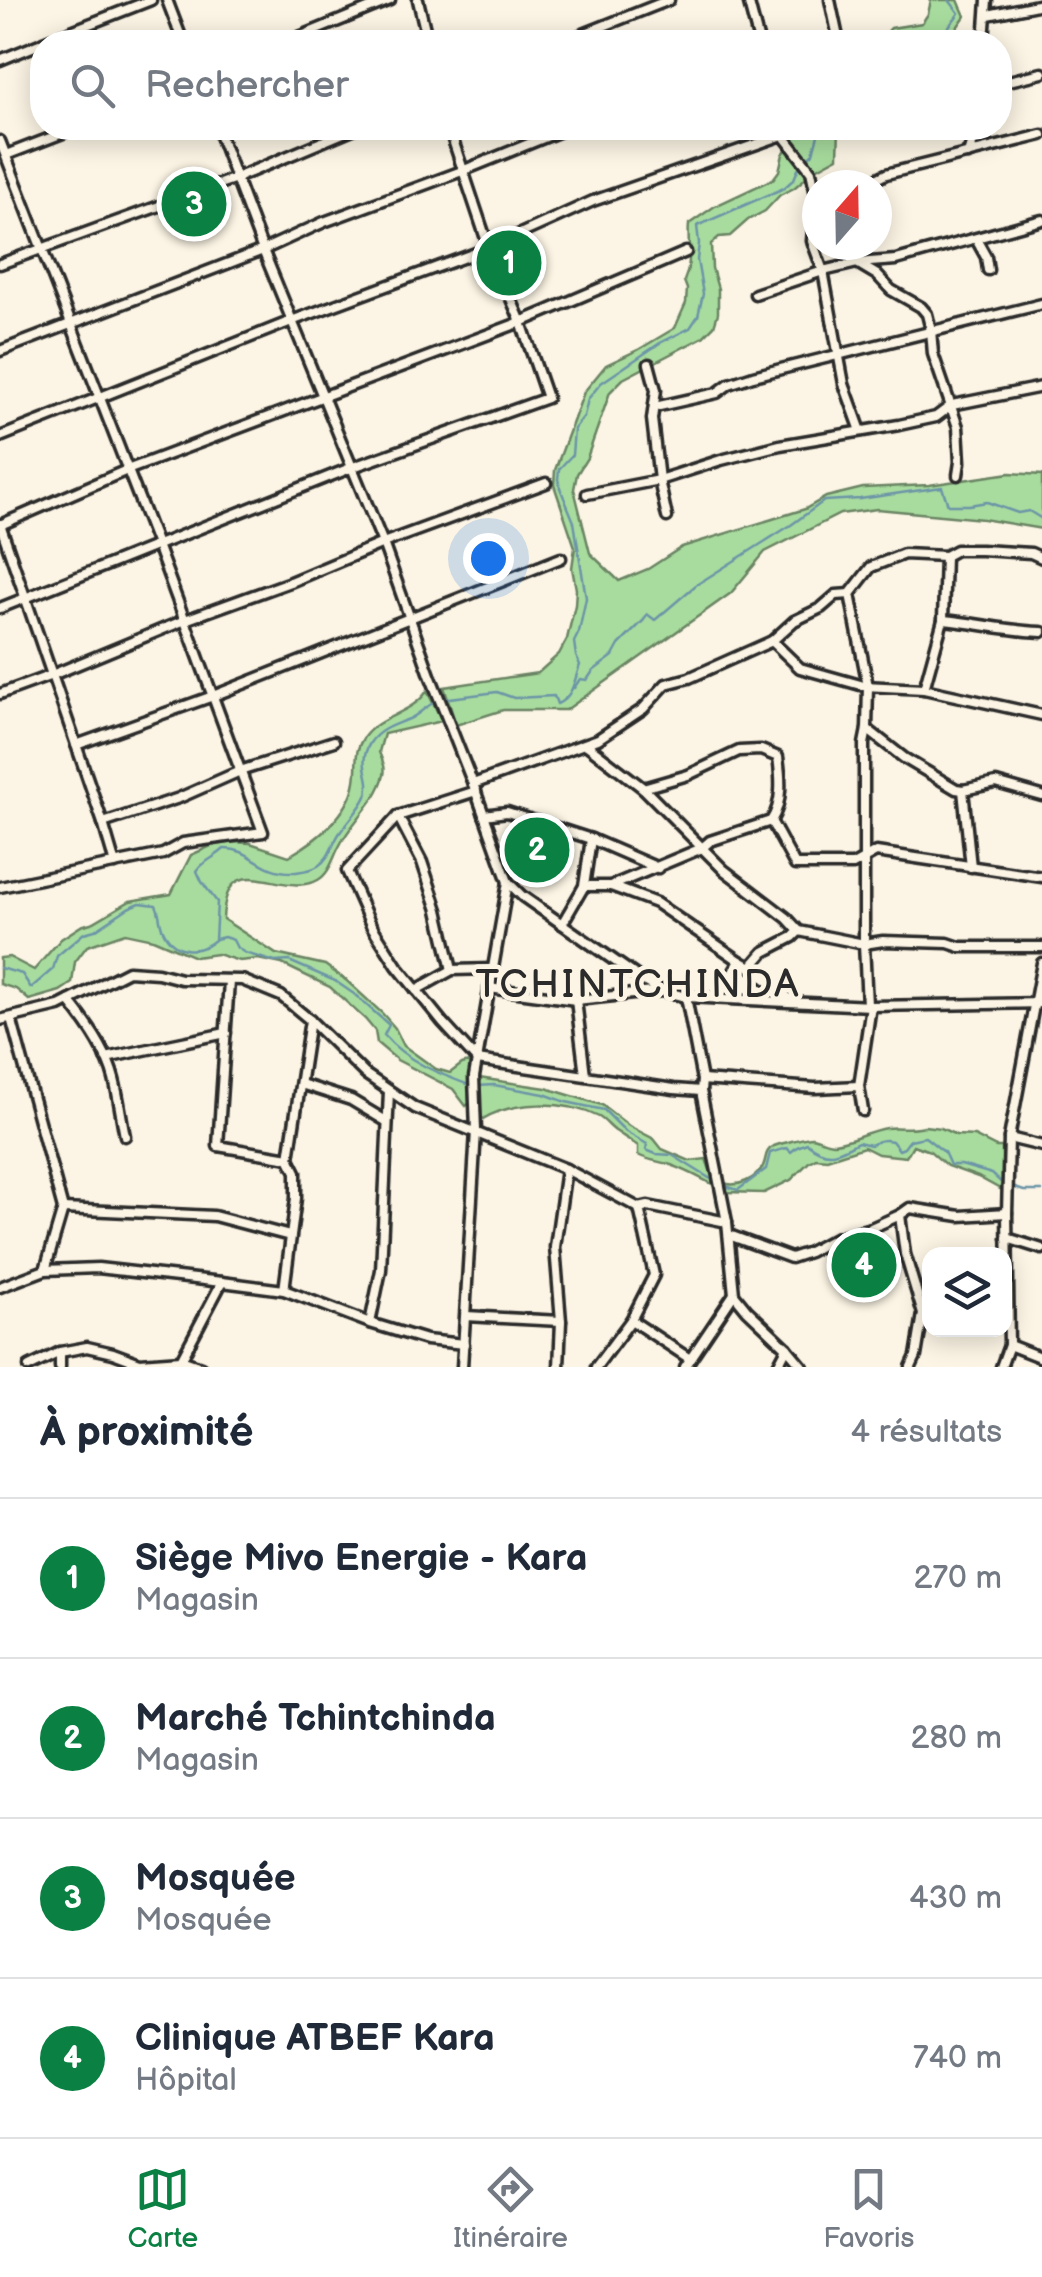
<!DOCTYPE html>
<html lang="fr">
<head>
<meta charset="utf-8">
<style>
	:root { --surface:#fff; --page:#f6f6f7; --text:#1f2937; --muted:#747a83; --line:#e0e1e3; --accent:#0b8043 }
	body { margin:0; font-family:"Balsamiq Sans",sans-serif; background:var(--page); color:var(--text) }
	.controls { position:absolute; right:30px; bottom:30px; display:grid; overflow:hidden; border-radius:20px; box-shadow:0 5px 25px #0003 }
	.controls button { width:90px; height:90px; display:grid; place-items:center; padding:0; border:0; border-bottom:2px solid var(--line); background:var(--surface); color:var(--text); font:50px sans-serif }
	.compass { position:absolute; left:802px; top:170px; width:90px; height:90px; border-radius:50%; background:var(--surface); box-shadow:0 5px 25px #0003; rotate:20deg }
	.you { position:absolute; left:488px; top:558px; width:35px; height:35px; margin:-25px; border:8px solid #fff; border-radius:50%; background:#1a73e8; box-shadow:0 0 0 15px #1a73e833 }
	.badge { display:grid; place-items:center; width:65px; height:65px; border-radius:50%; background:var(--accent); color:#fff; font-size:32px; font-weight:700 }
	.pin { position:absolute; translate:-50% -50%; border:5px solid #fff; box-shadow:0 2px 10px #0006 }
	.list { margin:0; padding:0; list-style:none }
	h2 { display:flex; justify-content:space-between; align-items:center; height:130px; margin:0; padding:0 40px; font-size:42px }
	h2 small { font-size:32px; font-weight:400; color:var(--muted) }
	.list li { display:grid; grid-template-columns:65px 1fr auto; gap:30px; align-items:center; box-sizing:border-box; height:160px; padding:0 40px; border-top:2px solid var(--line) }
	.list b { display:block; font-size:38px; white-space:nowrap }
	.list p { margin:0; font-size:32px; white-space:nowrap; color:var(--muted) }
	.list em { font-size:32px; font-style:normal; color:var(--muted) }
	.icon { flex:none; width:55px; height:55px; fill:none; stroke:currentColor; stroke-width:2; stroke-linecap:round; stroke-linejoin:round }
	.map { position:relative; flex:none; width:1042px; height:1367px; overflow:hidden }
	.search { position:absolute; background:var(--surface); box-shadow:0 5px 25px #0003; left:30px; right:30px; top:30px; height:110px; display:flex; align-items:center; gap:25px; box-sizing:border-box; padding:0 35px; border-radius:40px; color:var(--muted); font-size:38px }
	.sheet { height:770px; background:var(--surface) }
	nav { display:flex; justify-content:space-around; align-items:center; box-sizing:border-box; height:140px; border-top:2px solid var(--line); background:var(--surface); font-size:28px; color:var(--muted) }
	nav a { display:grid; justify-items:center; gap:5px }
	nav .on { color:var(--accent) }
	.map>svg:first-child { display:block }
	.green { fill:#a8dc9e; stroke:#6a8464; stroke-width:2.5 }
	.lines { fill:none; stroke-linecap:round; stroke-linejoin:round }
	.stream { stroke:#6c95a7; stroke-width:2.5 }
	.minor-casing { stroke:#2b2b2b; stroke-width:15 }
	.minor { stroke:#fcf5e5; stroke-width:8 }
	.labels { text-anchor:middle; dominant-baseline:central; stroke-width:9; stroke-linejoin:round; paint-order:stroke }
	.quarter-label { font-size:40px; letter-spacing:2.5px; fill:#2b2b2b; stroke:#fcf5e5 }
</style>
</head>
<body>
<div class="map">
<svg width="1042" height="1367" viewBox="0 0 1042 1367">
	<rect width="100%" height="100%" fill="#fcf5e5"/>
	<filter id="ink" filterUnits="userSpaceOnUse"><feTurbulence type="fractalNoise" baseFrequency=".01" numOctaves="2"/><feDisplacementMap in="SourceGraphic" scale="20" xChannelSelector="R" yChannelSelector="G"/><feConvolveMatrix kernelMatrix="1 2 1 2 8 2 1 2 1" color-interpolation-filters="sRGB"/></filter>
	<g filter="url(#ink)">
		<g class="green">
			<path d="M931,0h27l7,16 -7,10 -5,15 -75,1 13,-14 31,-5 6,-9z"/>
			<path d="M801,128h38l-1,29 -22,12 -22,19 -14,7 -15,16 -17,9 -18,16 -11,1 -8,7 1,24 6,21v24l-4,13 -11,11 -80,42 -13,13 -23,66 -10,16 -3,15 16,64 29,28 29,-12 34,-22 123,-38 21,-12 37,-9 66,-3 81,-12 32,2v54l-59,-10 -106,-10 -37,5 -75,38 -34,41 -165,117h-63l-47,15 -12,-38 94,-14 21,-19 8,-15 8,-34 1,-16 -4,-21 3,-21 -21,-62 1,-15 29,-78 22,-27 32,-15 37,-22 11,-25 1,-14 -3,-8c9,-20 3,-36 5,-57l26,-18 58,-27 6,-8 4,-17z"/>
			<path d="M427,691l15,30 -58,13 -5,18c3,8 7,14 5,23 -7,28 -33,46 -45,72 -6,11 -9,26 -21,33 -36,20 -92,-37 -95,39l53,35 49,11 22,16 35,32 13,15 9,18 32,23 14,4 12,-9 7,-2 1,41 -4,3 -13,-17 -56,-29 -20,-17 -2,-12 -10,-12 -35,-32 -48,-23 -24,-5 -19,2 -22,-7 -22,3 -42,-18 -28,-6 -38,13 -12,16 -3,21 -12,8 -31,9 -13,-11 -16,-5v-26l9,-1 25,13 27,-31 20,-13 13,-4 36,-21 41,-7 20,-39 20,-9 22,-4 17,1 39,13c27,-15 61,-42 66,-75 3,-17 -2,-29 9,-44 16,-22 48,-23 63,-46z"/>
			<path d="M479,1078l67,10 56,17 27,21 25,13 8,10 28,12 16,-2 7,19 -1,6c-14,-7 -26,-14 -41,-19 -12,-4 -22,-4 -33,-10v-9c-7,-5 -14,-9 -21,-14 -7,-4 -11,-11 -18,-15 -35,-17 -85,-17 -118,3z"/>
			<path d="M924,1126l17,2 15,7 18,1 22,11h6v36l-2,6 -22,-12 -31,-11 -17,-15 -17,-6 -7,12 -28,-3 -14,-7 -37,12 -11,-1 -7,4 -18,18 -27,13 -38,-1 -2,-9c14,5 32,-4 39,-17 4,-8 1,-15 11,-20 5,-2 32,-9 38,-9 7,1 13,6 22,6 18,-2 33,-12 52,-15 13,-2 25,2 38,-2z"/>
		</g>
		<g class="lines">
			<g class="stream">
				<path d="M886,42l3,-5 15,-5 33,4 10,-7 12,-16 -10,-13"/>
				<path d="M574,688l6,-9 7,1 6,-9 20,-15 6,-11 25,-25 3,-6 8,6 41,-35 95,-60 33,-24 36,-2 82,-12 6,18h21l18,-3 31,11 11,-2 13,8"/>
				<path d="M442,699l55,-7 17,6 40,-2 3,8c17,-8 17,-24 23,-39l-4,-9 -2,-14 5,-10 7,-34 -12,-76 -14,-34 -2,-9 1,-10 13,-14 2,-26 10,-13 4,-17 13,-16 59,-40 30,-15 8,-12 5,-22 -6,-34 2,-17 -2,-17 87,-38 10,-9 5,-12 14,-14 7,-25"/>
				<path d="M216,939l8,-2 9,3 4,8 8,5 30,9 14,-1 46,20 19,13 35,31 -5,10c22,26 53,38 85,50"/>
				<path d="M0,968l22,6 9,14 22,-19 4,-13 27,-23 11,-3 33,-22 12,-5 16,2c4,8 3,15 6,23 10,25 35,27 53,12l2,-38 -15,-20 -5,-11c6,-10 19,-14 27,-22 29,-1 35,25 72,23 7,-1 16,-2 22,-6 12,-8 14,-21 21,-32 7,-11 23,-27 27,-38 8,-19 -10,-30 4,-53 9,-14 24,-18 39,-24 9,-4 16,-12 26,-17"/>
				<path d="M477,1086l17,-1 50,9 22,8 38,8 22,22 21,12 -1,6 10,4 16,1 42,26"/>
				<path d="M722,1185l16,5 28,-21 4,-16 17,-5 4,4 6,-5 10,-4c20,16 29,11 51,-1l13,3c8,-5 12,-6 21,-4l7,9 5,-2 6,-8 15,-3 19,15 6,13h11l31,9 12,11"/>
				<path d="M1012,1187l12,4h18"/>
			</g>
			<defs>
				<g id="minor">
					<path d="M167,0l16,42"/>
					<path d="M418,0l10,42"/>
					<path d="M748,0l11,42"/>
					<path d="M830,0l9,42"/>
					<path d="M988,15l54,-11"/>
					<path d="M43,42l108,-42"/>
					<path d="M287,42l103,-42"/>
					<path d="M563,42l106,-42"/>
					<path d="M984,42l3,-42"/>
					<path d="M0,60l42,-17"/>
					<path d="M1000,83l42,-10"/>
					<path d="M217,128l46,122 120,293 47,132 43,109 35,98 14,14 123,86 17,9 24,6 185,9 171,-3"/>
					<path d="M0,141l157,404 106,287 -80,11 -20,11 -163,33"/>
					<path d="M968,154l8,-26"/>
					<path d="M6,155l70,-27"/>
					<path d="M864,185l22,-11 156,-39"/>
					<path d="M976,239l10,18 2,13"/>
					<path d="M857,263l20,12 14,15 30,17 6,7 4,16 2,24 25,73 2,35 -2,13"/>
					<path d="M0,264l236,-86 119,-50"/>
					<path d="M755,294l68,-23 34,-8 39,-3 146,-40"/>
					<path d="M0,351l263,-101 61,-28 138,-51 106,-43"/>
					<path d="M649,364l7,26 -4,29 7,61 8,37"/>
					<path d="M655,407l62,-14 12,-9 24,-8 289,-72"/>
					<path d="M0,437l294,-117 195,-72 104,-47 190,-66 28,36 5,24 -4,46 11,30 21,113 17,47"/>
					<path d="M587,494l72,-14 62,-20 59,-15 119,-20 37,-8 16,-12 90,-18"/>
					<path d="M0,524l103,299 12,41"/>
					<path d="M0,525l127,-55 394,-148 165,-70"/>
					<path d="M850,594l18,92 -1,43 -3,15v200l3,61"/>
					<path d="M0,608l353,-141 194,-69 -26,-76 -32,-74 -40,-120"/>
					<path d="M943,620c33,3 66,11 99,12"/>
					<path d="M772,641l28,27 64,18 60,3 118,26"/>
					<path d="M924,689l19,-69 2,-64"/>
					<path d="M0,694l52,-19 133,-55 105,-38 93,-39 163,-60"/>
					<path d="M867,729l37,29 52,31 7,1 33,-7 46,13"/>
					<path d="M76,745l137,-49 348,-138"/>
					<path d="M587,745l56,43 81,82 63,48 12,13 65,13 19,-3 65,2 12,4h82"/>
					<path d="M473,784l125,-45 45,-30 23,-25 23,-6 83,-37 22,-20 27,-13 15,-13 14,-1 21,-27 33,-13 41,2 11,-6h25l50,3 11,5"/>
					<path d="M963,790l8,77"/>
					<path d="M476,791l-78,25 -51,55 24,54 26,41 46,57 34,37 197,29 27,2"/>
					<path d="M484,815l23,-3 84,27 67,29"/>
					<path d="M398,816l24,46 16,48 14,60"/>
					<path d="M771,821l24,44h58l23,-13 166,25"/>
					<path d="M103,823l76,-25 61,-27 94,-30"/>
					<path d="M584,886h27l45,17 84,58 -21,36"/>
					<path d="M611,886l91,-38 8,-7 61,-20c12,-18 10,-43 7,-64l-17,-7 -22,1 -51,24 -45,13"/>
					<path d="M562,924l22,-38 7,-47"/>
					<path d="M740,961l11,6 13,-15 29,-15 6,-6"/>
					<path d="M1042,963l-33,175 -2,75 2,132 33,13"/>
					<path d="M751,967l39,32"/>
					<path d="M229,981l-11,165 71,12"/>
					<path d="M489,988l87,12 86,-9"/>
					<path d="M416,990l36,-20 40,-1"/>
					<path d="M686,997l16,83 -1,11 26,131 7,72 13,16 40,38 16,19"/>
					<path d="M576,1000l9,75"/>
					<path d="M69,1001c18,22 38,50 45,78 5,19 7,38 11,57"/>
					<path d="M11,1018l52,191 -18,61"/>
					<path d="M0,1020l59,-14 69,-35 30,2 23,6 61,1 39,16 29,24 55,54 50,34 151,61 73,39 9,-2 79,16"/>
					<path d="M106,1058l120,-25"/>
					<path d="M702,1080l113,8 44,-2"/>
					<path d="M301,1084l50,16 35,21"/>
					<path d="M863,1111l-4,-25 12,-80"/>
					<path d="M1009,1138l33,8"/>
					<path d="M63,1209l151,7 76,20"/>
					<path d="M729,1235l62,23 18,-6 26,-14 36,-10 29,-13"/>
					<path d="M1007,1238l35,11"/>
					<path d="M0,1287l45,-17 53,-2 124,14 62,8 86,33 56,17 38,4"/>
					<path d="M284,1290l12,-92v-26l-7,-14 21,-138"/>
					<path d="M466,1316l95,5"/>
					<path d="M631,1320l59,39"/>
					<path d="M370,1323l11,-53 8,-179"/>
					<path d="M60,1352v15"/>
					<path d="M181,1360l41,-78"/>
					<path d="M29,1367l31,-15 27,-5 26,6 27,10 41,-3 20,7"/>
					<path d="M462,1367l14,-236 -2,-54 34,-195"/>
					<path d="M559,1367l2,-46 -6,-74 11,-78"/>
					<path d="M596,1367l35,-47 23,-45 -15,-67"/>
					<path d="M685,1367l49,-73"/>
					<path d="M777,1367l10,-19"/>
					<path d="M911,1367l5,-11 7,-42 -18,-60 -5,-39 10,-7 50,8 47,-3"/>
					<path d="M1001,1367l8,-22"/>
				</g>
			</defs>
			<use href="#minor" class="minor-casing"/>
			<use href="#minor" class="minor"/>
		</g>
	</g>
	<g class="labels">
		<g class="quarter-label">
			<text x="638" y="985">TCHINTCHINDA</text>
		</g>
	</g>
</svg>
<div class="controls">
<button><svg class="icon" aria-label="layers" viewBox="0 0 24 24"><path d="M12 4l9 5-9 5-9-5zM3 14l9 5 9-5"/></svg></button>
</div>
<svg class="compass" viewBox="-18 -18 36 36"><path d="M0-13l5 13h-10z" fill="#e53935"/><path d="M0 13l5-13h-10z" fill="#747a83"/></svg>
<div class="you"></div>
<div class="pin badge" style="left:509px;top:263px">1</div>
<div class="pin badge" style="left:537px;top:850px">2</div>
<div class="pin badge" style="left:194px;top:204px">3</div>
<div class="pin badge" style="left:864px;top:1265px">4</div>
<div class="search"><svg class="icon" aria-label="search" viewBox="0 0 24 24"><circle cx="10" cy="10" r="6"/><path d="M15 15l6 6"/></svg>Rechercher</div>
</div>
<section class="sheet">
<h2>À proximité<small>4 résultats</small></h2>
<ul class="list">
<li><span class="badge">1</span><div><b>Siège Mivo Energie - Kara</b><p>Magasin</p></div><em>270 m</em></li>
<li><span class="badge">2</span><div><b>Marché Tchintchinda</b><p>Magasin</p></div><em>280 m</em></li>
<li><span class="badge">3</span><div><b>Mosquée</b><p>Mosquée</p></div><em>430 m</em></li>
<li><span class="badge">4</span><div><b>Clinique ATBEF Kara</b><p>Hôpital</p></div><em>740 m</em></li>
</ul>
</section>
<nav>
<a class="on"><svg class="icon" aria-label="map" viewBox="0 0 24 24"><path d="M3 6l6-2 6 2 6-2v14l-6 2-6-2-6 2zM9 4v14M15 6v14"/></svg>Carte</a>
<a><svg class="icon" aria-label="directions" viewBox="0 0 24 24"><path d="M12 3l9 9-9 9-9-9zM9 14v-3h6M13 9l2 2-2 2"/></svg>Itinéraire</a>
<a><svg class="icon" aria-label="saved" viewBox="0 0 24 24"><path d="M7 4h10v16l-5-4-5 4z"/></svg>Favoris</a>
</nav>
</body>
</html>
